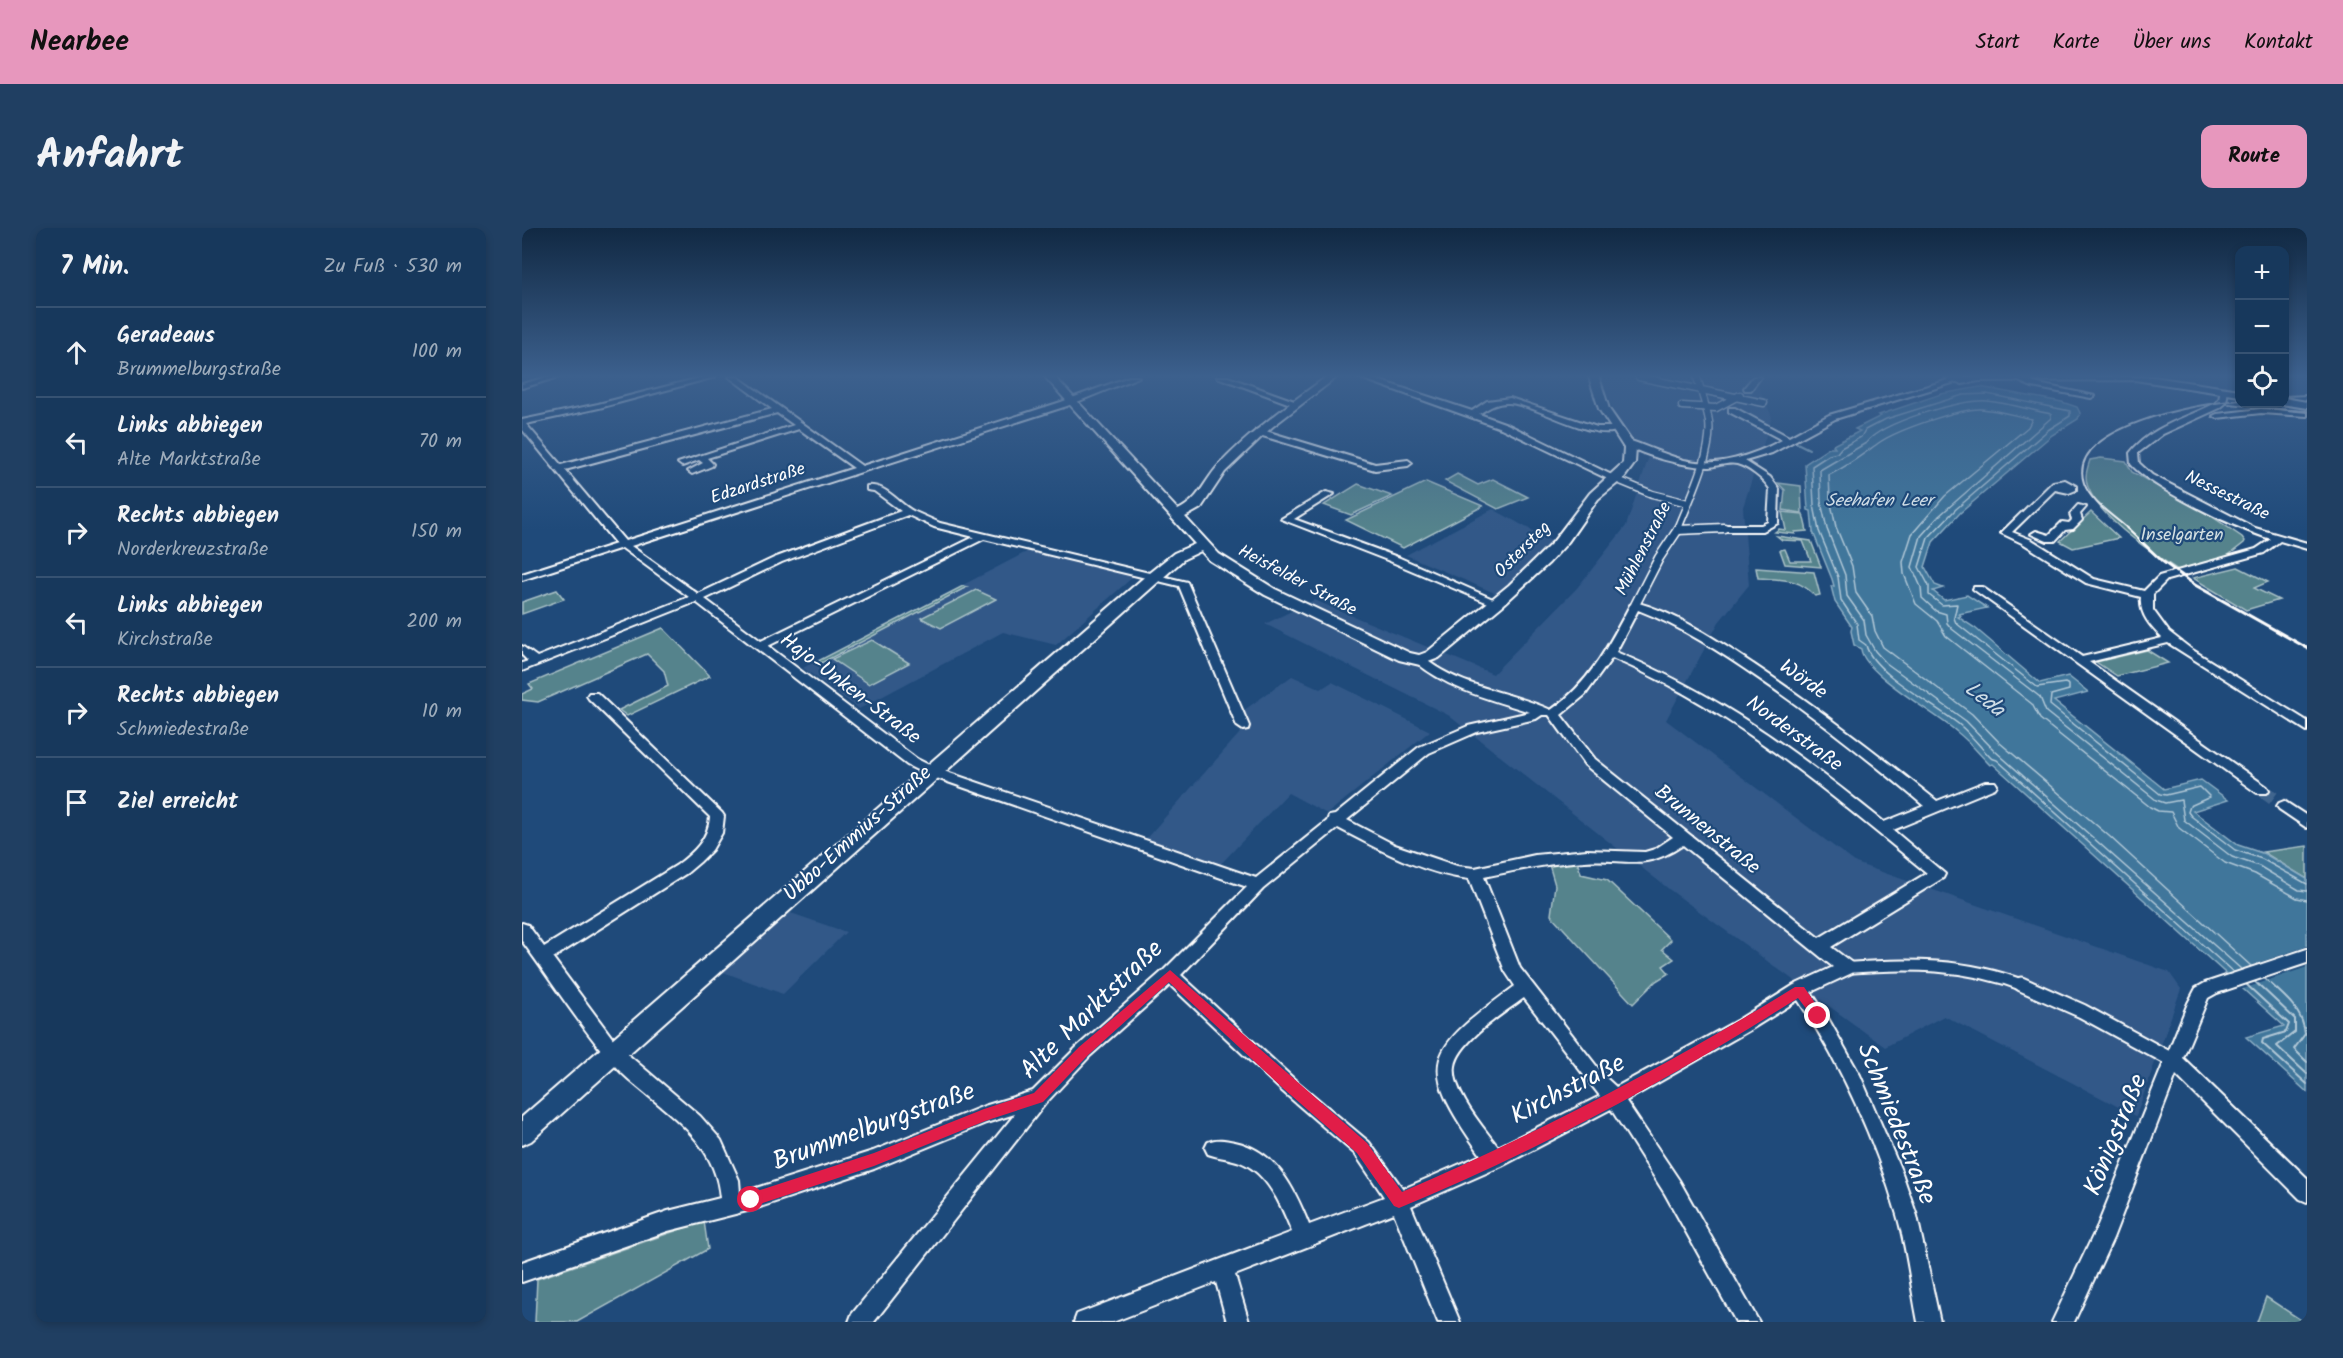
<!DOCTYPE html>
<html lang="de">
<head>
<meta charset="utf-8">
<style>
	:root { --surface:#17385c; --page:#203f62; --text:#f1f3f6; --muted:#9eacbb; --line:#365272; --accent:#e797bd }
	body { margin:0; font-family:Kalam,sans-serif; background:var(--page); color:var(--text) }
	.controls { position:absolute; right:18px; top:18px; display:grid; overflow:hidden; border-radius:12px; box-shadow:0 3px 9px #0003 }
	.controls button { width:54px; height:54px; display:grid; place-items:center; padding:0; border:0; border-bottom:2px solid var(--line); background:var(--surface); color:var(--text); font:30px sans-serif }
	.stop { position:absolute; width:18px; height:18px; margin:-14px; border:4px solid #e11d48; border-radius:50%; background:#fff }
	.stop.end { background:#e11d48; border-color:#fff; box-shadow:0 2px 6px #0008 }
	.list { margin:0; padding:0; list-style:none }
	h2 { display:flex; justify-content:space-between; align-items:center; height:78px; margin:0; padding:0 24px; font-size:26px }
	h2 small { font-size:20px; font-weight:400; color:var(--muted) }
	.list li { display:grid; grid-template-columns:39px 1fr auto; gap:18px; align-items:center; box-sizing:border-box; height:90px; padding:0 24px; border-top:2px solid var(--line) }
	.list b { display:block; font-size:22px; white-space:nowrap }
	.list p { margin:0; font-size:20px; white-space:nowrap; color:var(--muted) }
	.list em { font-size:20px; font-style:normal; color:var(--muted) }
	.icon { flex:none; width:33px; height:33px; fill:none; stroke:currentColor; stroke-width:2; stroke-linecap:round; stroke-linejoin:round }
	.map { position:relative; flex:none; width:1785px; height:1094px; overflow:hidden; border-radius:12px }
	header { display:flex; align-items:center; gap:36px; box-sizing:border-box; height:84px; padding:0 30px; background:var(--accent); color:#111 }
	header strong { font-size:28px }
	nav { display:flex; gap:33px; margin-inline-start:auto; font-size:21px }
	.intro { display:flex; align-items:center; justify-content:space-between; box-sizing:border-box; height:144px; padding:0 36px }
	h1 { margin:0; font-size:42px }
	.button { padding:15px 27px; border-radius:12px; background:var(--accent); color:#111; font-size:21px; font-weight:700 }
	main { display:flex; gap:36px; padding:0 36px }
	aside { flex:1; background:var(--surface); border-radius:12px; box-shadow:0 3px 9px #0003 }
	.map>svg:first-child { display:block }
	.built { fill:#315888 }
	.green { fill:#54838c; stroke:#aac1c6; stroke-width:1.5 }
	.water { fill:#3f769b; stroke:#8cadc3; stroke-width:1.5 }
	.pier { fill:#1f4a7a }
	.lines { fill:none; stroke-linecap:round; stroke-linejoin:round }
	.shore-far1 { stroke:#b2c8d7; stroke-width:1.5 }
	.shore { stroke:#b2c8d7; stroke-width:2 }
	.stream { stroke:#8cadc3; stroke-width:2 }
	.minor-tunnel { stroke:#41658e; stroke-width:14; stroke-dasharray:14 8; stroke-linecap:butt }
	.pedestrian-far3-casing { stroke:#fff; stroke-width:9 }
	.pedestrian-far2-casing { stroke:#fff; stroke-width:11 }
	.pedestrian-far1-casing { stroke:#fff; stroke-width:14 }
	.pedestrian-casing { stroke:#fff; stroke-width:17 }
	.minor-casing { stroke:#fff; stroke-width:4 }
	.secondary-casing { stroke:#fff; stroke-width:4 }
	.pedestrian-far3 { stroke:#1f4a7a; stroke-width:6 }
	.pedestrian-far2 { stroke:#1f4a7a; stroke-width:8 }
	.pedestrian-far1 { stroke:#1f4a7a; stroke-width:10 }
	.pedestrian { stroke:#1f4a7a; stroke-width:13 }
	.minor { fill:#1f4a7a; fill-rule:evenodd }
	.secondary { fill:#1f4a7a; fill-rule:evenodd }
	.rail-far1 { stroke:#fff; stroke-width:2 }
	.rail { stroke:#fff; stroke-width:3 }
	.route { fill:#e11d48 }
	.labels { text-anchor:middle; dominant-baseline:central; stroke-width:4.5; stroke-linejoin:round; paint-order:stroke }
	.far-street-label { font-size:18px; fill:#fff; stroke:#1f4a7a }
	.far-water-label { font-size:18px; font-style:italic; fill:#cfdde6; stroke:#1f4a7a }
	.far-park-label { font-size:18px; fill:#d4e0e2; stroke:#1f4a7a }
	.street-label { font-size:21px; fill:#fff; stroke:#1f4a7a }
	.water-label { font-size:22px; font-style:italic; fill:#cfdde6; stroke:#1f4a7a }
	.near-street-label { font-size:26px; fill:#fff; stroke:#1f4a7a }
</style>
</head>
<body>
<header>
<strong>Nearbee</strong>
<nav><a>Start</a><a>Karte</a><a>Über uns</a><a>Kontakt</a></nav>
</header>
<div class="intro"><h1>Anfahrt</h1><a class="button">Route</a></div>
<main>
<aside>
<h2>7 Min.<small>Zu Fuß · 530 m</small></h2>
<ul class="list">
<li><svg class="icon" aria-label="ahead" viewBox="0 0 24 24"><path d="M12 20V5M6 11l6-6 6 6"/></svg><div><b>Geradeaus</b><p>Brummelburgstraße</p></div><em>100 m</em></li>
<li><svg class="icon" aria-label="left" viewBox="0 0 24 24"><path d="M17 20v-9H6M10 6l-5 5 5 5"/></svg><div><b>Links abbiegen</b><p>Alte Marktstraße</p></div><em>70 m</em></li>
<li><svg class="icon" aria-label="right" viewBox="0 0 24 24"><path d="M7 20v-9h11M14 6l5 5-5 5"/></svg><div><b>Rechts abbiegen</b><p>Norderkreuzstraße</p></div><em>150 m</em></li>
<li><svg class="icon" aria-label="left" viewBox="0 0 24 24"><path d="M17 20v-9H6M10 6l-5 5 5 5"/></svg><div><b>Links abbiegen</b><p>Kirchstraße</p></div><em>200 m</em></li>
<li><svg class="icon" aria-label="right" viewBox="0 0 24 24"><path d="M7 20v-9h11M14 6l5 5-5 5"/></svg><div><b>Rechts abbiegen</b><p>Schmiedestraße</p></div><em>10 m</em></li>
<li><svg class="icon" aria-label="arrive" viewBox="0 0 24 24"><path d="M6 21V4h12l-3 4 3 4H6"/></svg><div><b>Ziel erreicht</b></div></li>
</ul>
</aside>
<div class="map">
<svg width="1785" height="1094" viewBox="0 0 1785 1094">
	<rect width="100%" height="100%" fill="#1f4a7a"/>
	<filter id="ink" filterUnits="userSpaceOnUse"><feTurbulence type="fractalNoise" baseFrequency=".0167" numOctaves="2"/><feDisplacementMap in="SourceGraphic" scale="12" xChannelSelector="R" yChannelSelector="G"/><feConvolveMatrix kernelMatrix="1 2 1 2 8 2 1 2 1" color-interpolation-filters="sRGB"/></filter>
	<g filter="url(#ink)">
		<g class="built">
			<path d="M1078,149h154l18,40 -29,90 6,78 -30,37 -53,98 190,143 313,109 12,17 -45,127 -192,-100 -59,31 -215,-157 -222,-175 -183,-91 49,-24 179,74 84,-86 49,-62 25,-76 -18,-7 -13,-16z"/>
			<path d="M971,281l60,33 -56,52 -91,-39z"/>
			<path d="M510,321l102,27 -78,69 -53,-13 -144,77 -56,-41z"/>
			<path d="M770,448l29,13 11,-7 98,49 -103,83 -39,-21 -71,75 -74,-26 104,-117 -7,-12z"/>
			<path d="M266,684l58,20 -63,62 -60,-22z"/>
		</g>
		<g class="green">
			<path d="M1579,230l25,3 6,11 79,44 31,21 3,4 -1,2 -18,14 -48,13c-28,-19 -77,-50 -90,-83 -4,-9 -1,-18 2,-27z"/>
			<path d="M935,246l21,11 15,-6 35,18 -30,12 -53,-28z"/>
			<path d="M904,254l57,24 -80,42 -57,-28z"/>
			<path d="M1256,255l23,3 1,27 -19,-3 2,-20z"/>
			<path d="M836,256l34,12 -41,19 -27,-10z"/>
			<path d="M1260,284l21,2 4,17 -12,1v2l-20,-2 4,-3 7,1z"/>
			<path d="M1569,284l28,26 -46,10 -13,-7z"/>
			<path d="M1255,308l34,5 10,26 -36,-3 -5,-14 5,-1 5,12h21l-8,-20 -21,-1z"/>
			<path d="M1716,339l30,15 -14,6 25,12 -33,10 -53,-32z"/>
			<path d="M1234,340l58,4 6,23 -5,1c-17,-19 -34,-16 -57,-18z"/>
			<path d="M441,358l4,1 -146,76 -3,-2z"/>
			<path d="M35,362l7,9 -42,15v-12z"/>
			<path d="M454,362l20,9 -55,29 -20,-10z"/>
			<path d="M141,400l47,48 -83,40 -8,-6 49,-24 -4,-15 -17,-17 -109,48 -16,-2v-6l11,-5 -4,-5z"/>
			<path d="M350,412l37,23 -40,21 -37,-25z"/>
			<path d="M1625,422l21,13 -51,13 -21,-14z"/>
			<path d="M1785,618v33l-44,-27z"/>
			<path d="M1054,630l5,16 26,6 64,60 -9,9 12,10 -11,7 6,7 -13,8 -23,23 -82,-89 4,-30 -7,-24z"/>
			<path d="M182,993l4,28 -131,73h-42l2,-43z"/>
			<path d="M1744,1069l38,25h-47z"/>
		</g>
		<path class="water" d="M1458,159l82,15 15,5 3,6 -2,6 -26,16 -92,78 -27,29 -8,25 10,18 8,3 -10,3 11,9 23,-5 20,13 -28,6 2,2 -3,1 17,11 65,55 28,-7 20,16 -34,9 110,88 37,-9 27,20 -35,11 45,34 27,9 42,25v213l-61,-55 38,-11 -291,-262 -3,1c-11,-11 -21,-24 -33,-33 -20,-18 -94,-59 -96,-83l-7,-4 -3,-14 1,-4 -17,-25 -4,-16h3l-2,-7 -19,-47 -2,-21 -3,-1 -3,-46 24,-16h6l-2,-3 27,-14 -5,-2 26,-13 -2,-1 62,-21z"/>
		<path class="pier" d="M1785,718v21l-67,23 -17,-15z"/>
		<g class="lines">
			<g class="shore-far1">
				<path d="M1729,738l-142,-130 -109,-93 -28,-29 -89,-67 -8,-16 -3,-15 -16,-23 -4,-27 -16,-39 -6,-28 -1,-24c19,-9 34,-21 51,-33 18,-12 80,-34 101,-33 17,1 35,7 51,10l-4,8 -83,69 -33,38 -9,28 1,12 12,30 21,17 9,15 86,68 8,15 110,88 8,4 13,1 8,16 46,35 30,11 42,24 10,2"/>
				<path d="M1719,741l-246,-218 -29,-30 -80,-58 -11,-12 -9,-16 -2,-15 -17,-24 -2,-21 -18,-46 -6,-27 -1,-32 46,-27c15,-21 95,-44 121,-42 21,2 43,9 64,13v4l-112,98 -18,20 -9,31 9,20 1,11 14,13 10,3 1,9 5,6 88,68 6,15 110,88 9,3 16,-3 3,20 48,37 27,9 40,24 8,1"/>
				<path d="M1711,744l-236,-212 -6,-2c-10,-10 -19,-22 -29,-31 -23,-20 -90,-54 -96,-82l-7,-5 -2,-16 -16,-24 -3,-23 -19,-46 -5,-26 -2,-39 17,-11 8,-2 4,-5 20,-11 4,-7 21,-11 77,-24 24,-1 83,17v5l-22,14 -92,79 -28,29 -9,29 10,19v9l13,10 15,-1 -3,14 2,5 81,64 28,-4 4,2v5l-18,5 -1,10 110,89 6,1 34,-8 10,10 -20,9 -2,6 3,4 44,34 27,9 45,25"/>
				<path d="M1743,751l8,7"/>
				<path d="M1733,754l4,4"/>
			</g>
			<g class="shore">
				<path d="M1736,756l37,35v13l-18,14 30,28"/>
				<path d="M1749,756c16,14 32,28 34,50l-11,15 13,13"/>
				<path d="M1725,757l42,39 -3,8 -23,7 -1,4 45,41"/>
			</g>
			<path class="stream" d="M1269,212l18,9"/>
			<path class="minor-tunnel" d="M1740,562l22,16"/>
			<defs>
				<g id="pedestrian-far3">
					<path d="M1117,149l125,26"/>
					<path d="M1160,178l34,2 24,-13"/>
					<path d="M1091,250l39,16 36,9"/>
					<path d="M1156,301c11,-29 35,-75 31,-107 -2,-15 -8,-30 -12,-45"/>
					<path d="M1168,301l34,-1"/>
				</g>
				<g id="pedestrian-far2">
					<path d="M1156,302l46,-2"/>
					<path d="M1113,377l24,-47 20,-30"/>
				</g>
				<path id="pedestrian-far1" d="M1324,740c61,-5 120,-5 179,18"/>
				<path id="pedestrian" d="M1499,756l61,27 92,50"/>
				<g id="minor">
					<path d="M25,149h12l-37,11v-4z"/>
					<path d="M181,149h12l-116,31 -73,16 35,41 211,-56 -43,-32h9l124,89 199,-64 68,-25h10l-72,29 -436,140 67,48 76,-36 127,-47 -27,-20 -7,-1v-4c19,-2 31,17 46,25 9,4 18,8 27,12l247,59 62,144 -1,3 -5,1 -6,-4 -58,-140 -195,-47 -216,107 149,113 18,9 321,110 71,-57 2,-5 6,-1 84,-68 49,-21 62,-14c-38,-12 -83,-23 -114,-50l-2,-2 2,-2h8c36,30 86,33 127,52 38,-26 58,-65 79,-105l5,-3c42,11 82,38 118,62 63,42 124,89 184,137l48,-19h10l2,3 -2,3 -102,42 52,44 -2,4 -112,69 21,16 2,5 -2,5 -41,19 13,19 36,64 42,98 15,43 23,106h-22c-7,-35 -11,-73 -21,-107 -21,-73 -57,-153 -99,-215l-48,30 -124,71 53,79 80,142h-23l-71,-128 -54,-85 -109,57 -91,40 49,116h-22l-44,-109 -159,62 14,47h-22l-11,-40 -103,40h-39l3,-8 8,-3 207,-79c-10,-25 -24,-59 -52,-70 -10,-4 -21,-4 -32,-8l-3,-6 3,-6c9,-4 18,-2 27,0 42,9 60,48 74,83l75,-28 -29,-43 -73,-63 -112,-106 -80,71 -45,48 -171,218h-25l3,-8 163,-200 -29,9 -112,46 -123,41 -83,21 -146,51v-20l146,-51 52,-13c-5,-70 -75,-94 -114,-142 -30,-36 -56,-77 -84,-115v-18l6,2 16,22 133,-82c17,-13 31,-25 33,-48l-121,-118 -2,-3 2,-3h8l125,120 2,3 -2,17 -10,17 -12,12 -13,11 -134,85 66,89 81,69 21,24 18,40 1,13 133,-42 111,-45 49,-15 45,-45 86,-76 83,-83 -322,-113 -18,-9 -211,-163 -174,69v-8l6,-2 -6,-6v-9l15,11 152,-60 -67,-49 -100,32v-6l94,-30 -94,-115v-9l76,-16zM255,185l17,12 -116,38 4,3 17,-6 4,3 -15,8 4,3 20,-8 1,-2 -6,-6 92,-29 55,39 -229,73 -60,-71zM386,287l26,12 40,10 -213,104 -56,-42 77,-37zM1116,382c44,17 84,43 123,70 57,39 111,82 163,126l-40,16c-87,-70 -164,-127 -268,-170zM1090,430c122,52 214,133 315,215l-108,65 -224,-179 -34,-44 24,-20zM1020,487h7l36,50 88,72 -18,12 -10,3 -58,-2 -52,5 -60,13 -18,-2 -62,-21 -48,-25 82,-67 48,-21 59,-13zM816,600c40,21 85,46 131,51l36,92 10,15c-88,65 -101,75 -34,169l-78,34 -34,-47 -75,-63 -113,-104 82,-86zM1161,617l150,122 -39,18 -56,35 -122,67 -11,-10 -85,-109 -36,-91c33,-7 66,-14 101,-16 42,-3 58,11 98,-16zM1002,770l76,98 -102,51c-14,-19 -47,-56 -43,-81 4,-25 50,-54 69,-68z"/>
					<path d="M695,149h11l72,26 -7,2z"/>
					<path d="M836,149h11l103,34 15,-10 23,-3 87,29h22l1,2c-23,15 -84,-25 -111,-26 -12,-1 -21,5 -30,11l28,10 111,54 -8,2 -109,-52z"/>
					<path d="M1231,149h8l-10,13h-6l-1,-2z"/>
					<path d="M1496,149h6l10,6 61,13 -4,2 -59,-11 -14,-6z"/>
					<path d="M1433,150l7,2 -127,39 -63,34 -27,8 25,16 9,12 -1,34 -15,8h-39l-5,-3 5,-3h37l7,-3 2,-33c-6,-10 -22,-22 -33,-25 -8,-2 -20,2 -28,3 -22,0 -68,-11 -85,-24l7,-2c17,6 35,14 53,19 32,8 70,-5 98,-20l-53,-28v-4h6l54,29 40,-22z"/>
					<path d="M1699,160l7,2 -2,13 -6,5 -57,26 -25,19 1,10 13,12 103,53 52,15v6l-27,-8 -16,12 -97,27 -14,14v16l16,22 22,17 116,72v10l-139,-88 -79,19 178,125 2,3 -2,3h-10l-284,-204 1,-2h8l100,70 80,-19c-11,-11 -23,-24 -21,-41l-55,-14 -62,-39 -23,-11 52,-51 12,-2 11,6v4l-7,3 -14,-3 -43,42 20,8 62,39 50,12 15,-15 97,-27 15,-10c-33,-10 -119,-50 -140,-75l-1,-11c20,-26 56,-35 84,-49l5,-4z"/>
					<path d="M1739,181l46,3v4l-46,-3 -44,5 -4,-2 4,-2z"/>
					<path d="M737,201l116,35 33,-4 4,3 -4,3 -33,4 -119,-36v-4z"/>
					<path d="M804,264l8,2 -40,25 106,39 102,45 -5,3 -4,-1 -101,-43 -111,-43z"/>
					<path d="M1556,277l8,2 -6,7 2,6 -9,9 -8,1 -10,11h-8l-16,-7 5,-3 13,4 13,-13 7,1 3,-3 -2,-6z"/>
					<path d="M1762,573l23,15v12l-28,-19 -2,-3 2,-3z"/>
					<path d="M1785,721v14l-90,30 -9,5 -25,60 124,120v24l-7,-3 -124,-124 -63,163 -39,84h-22l46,-97 90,-222 8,-15 9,-5z"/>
				</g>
				<g id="secondary">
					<path d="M523,149h10l123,133c22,-11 25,-27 40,-44 32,-34 70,-61 108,-89h11l-65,50 -47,45 -24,36 -16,9 34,37 56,35 135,64 9,2 8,-3 82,-67 44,-43 37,-49 33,-30 1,-15 -25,-39 -10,-32h10l10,32 27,39 -1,15 -11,15 -26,21 -30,43 -19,21 -46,42 -64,53 -19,7 -21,-5 -134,-65 -56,-35 -8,-9 -17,8 -653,582 -9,4v-28l627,-544 25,-20 21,-9z"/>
					<path d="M1423,149h208l87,13v6l-105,-16 -156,1 -17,3z"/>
					<path d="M1762,170l23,4v6l-26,-4h3z"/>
				</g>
			</defs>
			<use href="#pedestrian-far3" class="pedestrian-far3-casing"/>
			<use href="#pedestrian-far2" class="pedestrian-far2-casing"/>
			<use href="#pedestrian-far1" class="pedestrian-far1-casing"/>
			<use href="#pedestrian" class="pedestrian-casing"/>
			<use href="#minor" class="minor-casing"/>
			<use href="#secondary" class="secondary-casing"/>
			<use href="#pedestrian-far3" class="pedestrian-far3"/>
			<use href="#pedestrian-far2" class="pedestrian-far2"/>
			<use href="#pedestrian-far1" class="pedestrian-far1"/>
			<use href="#pedestrian" class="pedestrian"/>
			<use href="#minor" class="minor"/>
			<use href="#secondary" class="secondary"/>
			<g class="rail-far1">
				<path d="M1762,168l23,-1"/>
				<path d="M1707,176l78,8"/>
				<path d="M1606,301c-14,-13 -37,-26 -44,-46 -19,-58 120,-80 156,-83"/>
			</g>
			<path class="rail" d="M1605,300l35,33 33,24 112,63"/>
		</g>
	</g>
	<linearGradient id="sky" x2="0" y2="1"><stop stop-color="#112943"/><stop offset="0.49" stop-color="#3c608d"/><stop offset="1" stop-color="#3c608d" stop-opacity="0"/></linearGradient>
	<rect width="1785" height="302" fill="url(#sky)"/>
	<path class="route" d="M648,742l197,173 35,49c136,-59 267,-127 393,-205h9l20,29 -6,5 -4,-2 -16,-21c-126,80 -260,153 -399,210l-5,-2 -37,-53 -73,-64 -115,-107 -81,73 -45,47 -58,19 -111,45 -123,41 -5,-2 -2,-5 2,-5 5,-2 123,-40 110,-44 50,-16 45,-46z"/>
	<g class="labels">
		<g class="far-street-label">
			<text transform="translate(236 256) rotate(-18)">Edzardstraße</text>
			<text transform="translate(1705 268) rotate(26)">Nessestraße</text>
			<text transform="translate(1122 321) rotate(-63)">Mühlenstraße</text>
			<text transform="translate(1001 322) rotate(-45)">Ostersteg</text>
			<text transform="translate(775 353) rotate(28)">Heisfelder Straße</text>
		</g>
		<g class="far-water-label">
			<text x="1357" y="273">Seehafen Leer</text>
		</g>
		<g class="far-park-label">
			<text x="1660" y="307">Inselgarten</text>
		</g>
		<g class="street-label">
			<text transform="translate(1281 452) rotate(35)">Wörde</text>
			<text transform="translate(328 461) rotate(37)">Hajo-Unken-Straße</text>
			<text transform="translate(1272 506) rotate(36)">Norderstraße</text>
			<text transform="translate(1185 602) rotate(39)">Brunnenstraße</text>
			<text transform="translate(336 606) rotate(-42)">Ubbo-Emmius-Straße</text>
		</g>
		<g class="water-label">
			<text transform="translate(1462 472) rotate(38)">Leda</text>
		</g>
		<g class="near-street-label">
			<text transform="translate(570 782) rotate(-44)">Alte Marktstraße</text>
			<text transform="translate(1046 862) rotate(-27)">Kirchstraße</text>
			<text transform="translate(1374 896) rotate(68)">Schmiedestraße</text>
			<text transform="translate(352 899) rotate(-20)">Brummelburgstraße</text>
			<text transform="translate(1594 907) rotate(-68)">Königstraße</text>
		</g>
	</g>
</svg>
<div class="controls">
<button>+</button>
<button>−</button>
<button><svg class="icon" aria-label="locate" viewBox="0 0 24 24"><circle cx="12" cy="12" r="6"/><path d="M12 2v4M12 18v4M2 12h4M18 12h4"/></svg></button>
</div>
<div class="stop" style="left:229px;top:972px"></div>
<div class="stop end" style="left:1296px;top:788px"></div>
</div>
</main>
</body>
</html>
